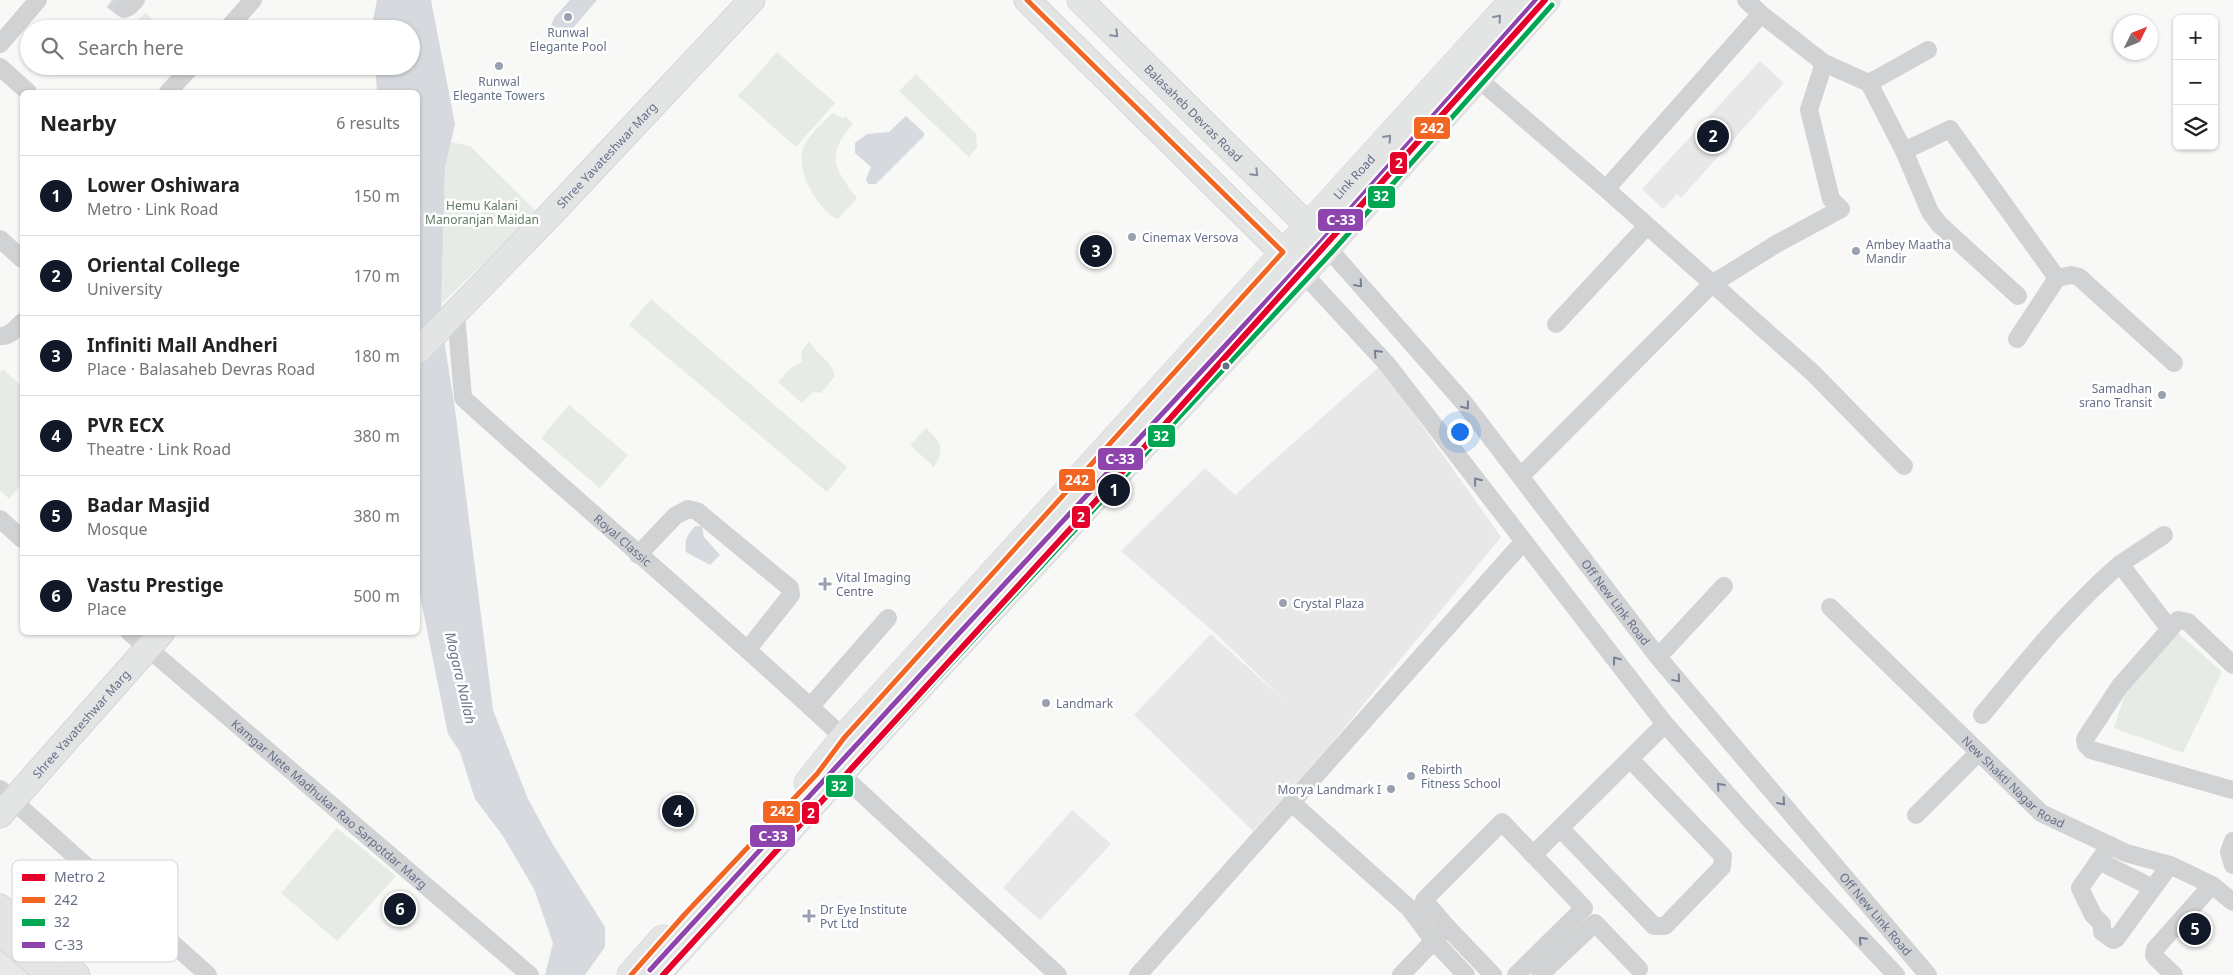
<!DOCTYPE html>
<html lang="en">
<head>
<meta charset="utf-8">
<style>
	:root { --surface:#fff; --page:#f6f6f6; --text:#222; --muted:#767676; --line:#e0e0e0; --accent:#111827 }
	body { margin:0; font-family:"Noto Sans",sans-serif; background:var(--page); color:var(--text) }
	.controls { position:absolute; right:15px; top:15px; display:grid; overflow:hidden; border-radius:8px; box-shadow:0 1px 4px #0004 }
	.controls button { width:45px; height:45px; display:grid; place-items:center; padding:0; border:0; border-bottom:1px solid var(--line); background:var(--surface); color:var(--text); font:25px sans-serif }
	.compass { position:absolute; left:2113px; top:15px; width:45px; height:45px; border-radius:50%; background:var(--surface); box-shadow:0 1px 4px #0004; rotate:47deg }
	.you { position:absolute; left:1459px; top:431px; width:18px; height:18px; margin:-12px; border:4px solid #fff; border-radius:50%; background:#1a73e8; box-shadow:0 0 0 8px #1a73e833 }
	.badge { display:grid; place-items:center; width:32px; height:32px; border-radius:50%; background:var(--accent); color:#fff; font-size:16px; font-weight:700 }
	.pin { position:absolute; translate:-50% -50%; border:2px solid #fff; box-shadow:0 1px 5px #0006 }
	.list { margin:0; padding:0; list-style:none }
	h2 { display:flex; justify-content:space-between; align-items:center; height:65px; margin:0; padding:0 20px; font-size:21px }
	h2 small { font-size:16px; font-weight:400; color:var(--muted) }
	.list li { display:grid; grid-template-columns:32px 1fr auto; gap:15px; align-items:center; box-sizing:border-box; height:80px; padding:0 20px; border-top:1px solid var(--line) }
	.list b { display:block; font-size:19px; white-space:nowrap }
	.list p { margin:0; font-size:16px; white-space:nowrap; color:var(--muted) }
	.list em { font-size:16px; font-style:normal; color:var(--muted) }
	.icon { flex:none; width:28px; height:28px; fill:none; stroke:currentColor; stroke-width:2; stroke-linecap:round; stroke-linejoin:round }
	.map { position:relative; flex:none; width:2233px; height:975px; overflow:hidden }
	.search { position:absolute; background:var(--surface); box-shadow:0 1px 4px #0004; left:20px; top:20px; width:400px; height:55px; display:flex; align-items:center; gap:12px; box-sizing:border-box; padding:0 18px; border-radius:28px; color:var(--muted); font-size:19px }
	.panel { position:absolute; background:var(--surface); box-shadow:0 1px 4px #0004; left:20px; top:90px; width:400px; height:545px; border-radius:8px }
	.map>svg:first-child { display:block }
	.built { fill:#e8e8e9 }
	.green { fill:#e6ebe5 }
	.water { fill:#d6dadf }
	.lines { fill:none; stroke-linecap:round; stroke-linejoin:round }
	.street-tunnel { stroke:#d4d6dc; stroke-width:18; stroke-dasharray:18 9; stroke-linecap:butt }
	.secondary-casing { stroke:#d4d6d7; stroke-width:27 }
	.primary-casing { stroke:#d4d5d7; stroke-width:29 }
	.street { stroke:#d1d2d3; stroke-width:18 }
	.secondary { stroke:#e3e4e4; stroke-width:25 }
	.primary { stroke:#e3e4e4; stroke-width:28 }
	.bus-1-casing { stroke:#fff; stroke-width:9 }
	.bus-2-casing { stroke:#fff; stroke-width:9 }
	.bus-3-casing { stroke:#fff; stroke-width:9 }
	.bus-1 { stroke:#f26522; stroke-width:5 }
	.bus-2 { stroke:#00a651; stroke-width:5 }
	.bus-3 { stroke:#8e44ad; stroke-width:5 }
	.metro-1-casing { stroke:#fff; stroke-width:10 }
	.metro-1 { stroke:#e4002b; stroke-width:6 }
	.oneway { stroke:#858da0 }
	.oneway2 { stroke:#767f94 }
	.poi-dot { fill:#99a0b0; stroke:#fff; stroke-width:2 }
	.bus-dot { fill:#667089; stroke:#fff; stroke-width:2 }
	.labels { text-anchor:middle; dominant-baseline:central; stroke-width:5; stroke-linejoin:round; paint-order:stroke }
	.poi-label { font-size:12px; fill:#667089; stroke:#fff; text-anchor:start }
	.street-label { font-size:12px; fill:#667089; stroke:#fff }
	.park-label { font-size:12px; fill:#617a63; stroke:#fff }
	.water-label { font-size:14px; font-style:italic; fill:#67778b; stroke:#fff }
	.key { fill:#fff; stroke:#d1d4dc; stroke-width:1 }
	.key-label { font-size:14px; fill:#667089 }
	.line-badge { stroke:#fff; stroke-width:2 }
	.badge-label { font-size:14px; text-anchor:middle; font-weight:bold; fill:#fff }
</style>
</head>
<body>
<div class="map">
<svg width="2233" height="975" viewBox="0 0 2233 975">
	<rect width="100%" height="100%" fill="#f8f8f7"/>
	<g class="built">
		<path d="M1760,61l24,22 -103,115 -4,-4 -14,15 -21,-20z"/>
		<path d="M1380,366l121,171 -170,207 -78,87 -119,-116 77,-81 73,66 -69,-67 -94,-82 84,-83 30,27z"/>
		<path d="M1072,810l39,34 -71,76 -37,-32z"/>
		<path d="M0,939l42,36h-42z"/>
	</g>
	<g class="green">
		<path d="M145,13l19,16h-34z"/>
		<path d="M777,52l58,51 -39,44 -58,-51z"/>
		<path d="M916,74l60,60 1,13 -8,10 -70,-66z"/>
		<path d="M832,113l11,5 2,-2 8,8c-27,30 -20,44 4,74l-19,21c-21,-9 -44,-50 -34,-73 5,-12 20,-23 28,-33z"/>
		<path d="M451,142l19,4 67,66 -95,91 3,-135z"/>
		<path d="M651,299l196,168 -20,25 -198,-167z"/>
		<path d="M809,341c8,14 22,19 26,35l-14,17 -8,-1 -11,11 -24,-21 15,-16 9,-4 -1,-10z"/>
		<path d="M3,369l19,18v96l-13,16 -9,-9v-118z"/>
		<path d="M569,405l59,50 -28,33 -59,-50z"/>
		<path d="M926,428c14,14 20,19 8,39l-24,-22z"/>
		<path d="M2178,633l44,39 -39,81 -69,-25 9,-28 19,-36z"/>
		<path d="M337,828l59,48 -59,65 -56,-48z"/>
	</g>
	<g class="water">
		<path d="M377,0h54l24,124 -10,44 -4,153 14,88 38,301 35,89 24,44 53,84v20l-20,28h-40l8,-32 -19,-54 -31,-53 -28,-37 -15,-47 -12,-18 -30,-148v-494h-41l-2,-26h36v-37h-38v-9z"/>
		<path d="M570,0h27l-29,34c-7,1 -14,-1 -17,-8l3,-8z"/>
		<path d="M906,116l18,17v3l-48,48h-8l-2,-5 5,-12 -16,-14v-10l12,-9 22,-2z"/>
		<path d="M695,526h7l2,11 16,18 -10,10 -24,-13c-2,-12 1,-17 9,-26z"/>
	</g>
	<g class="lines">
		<path class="street-tunnel" d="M112,0l12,9"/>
		<defs>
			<g id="secondary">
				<path d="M1027,0l270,267"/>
				<path id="s5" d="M1080,0l228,226"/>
				<path id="s6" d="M418,351l133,-137 201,-214"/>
				<path id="s7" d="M0,815l162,-183"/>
				<path d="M0,907l77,68"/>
				<path d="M0,932l49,43"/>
			</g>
			<g id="primary">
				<path id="s8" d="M808,783l36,-45 670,-738"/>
				<path d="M631,975l32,-36"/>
				<path d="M656,975l275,-301 396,-427 219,-247"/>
			</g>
		</defs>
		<use href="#secondary" class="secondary-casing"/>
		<use href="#primary" class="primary-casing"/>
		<g class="street">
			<path d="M124,9l5,-2 7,-7"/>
			<path d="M1761,14l63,49 45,20 35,68 46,-22 107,149 14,-3 8,2 95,86"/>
			<path d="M227,29l26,-29"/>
			<path d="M0,44l38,-44"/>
			<path d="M0,67l28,25"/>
			<path d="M1476,77l130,112 155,-175 -15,-14"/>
			<path d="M1869,83l59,-33"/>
			<path d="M168,92l24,-26"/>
			<path d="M1904,151l26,61 9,12 79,72"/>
			<path d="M1606,189l207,184 91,93"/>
			<path d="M0,239l22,20"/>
			<path id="s1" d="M1327,247l138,157 193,253 270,318"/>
			<path d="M1303,273l84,91 278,360 87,98 144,153"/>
			<path id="s2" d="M456,314l7,84c126,114 257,224 381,340"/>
			<path d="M1556,324l91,-98"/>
			<path d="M0,336c10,1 16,-8 22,-14"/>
			<path d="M2017,339l40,-61"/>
			<path d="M1521,476l191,-192 66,-41 63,-34 -10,-10 -22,-89 15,-47"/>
			<path d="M0,519l22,20"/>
			<path d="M638,555l37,-39 13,-7 9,2 93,77 1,7 -43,54"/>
			<path d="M2120,564l44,-29"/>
			<path id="s3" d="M1830,607l211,206 85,40 44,12 19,9 23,11 21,17"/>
			<path id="s4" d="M129,632l401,343"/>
			<path d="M1658,657l66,-71"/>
			<path d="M2233,665l-45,-43 -10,-2 -58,66 -35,53 1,6 5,5 142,40"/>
			<path d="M810,707l78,-89"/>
			<path d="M1982,715c44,-53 86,-106 138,-151l49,64"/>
			<path d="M832,766l226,209"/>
			<path d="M0,789l208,186"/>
			<path d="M1292,803l117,105 25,33 32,34"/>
			<path d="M1916,815l63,-63"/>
			<path d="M1561,829l93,97h11l57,-59 1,-11 -93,-97"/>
			<path d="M2233,841l-4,11 4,13"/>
			<path d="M2110,845l-30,43 13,27 9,9v8l11,8 3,-1 54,-74"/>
			<path d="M1533,855l132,-131"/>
			<path d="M2099,861l54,27"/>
			<path d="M1447,927l46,48"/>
			<path d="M1138,975l386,-434"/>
			<path d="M1401,975l46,-48 -23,-27 78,-78 82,86 -68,67"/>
			<path d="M1540,975l55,-52 44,46"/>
			<path d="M2174,975l-18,-17 -2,-3 1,-6 57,-64"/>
		</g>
		<use href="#secondary" class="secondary"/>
		<use href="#primary" class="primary"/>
		<defs>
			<g id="bus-1">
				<path d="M1267,311l60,-64 219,-247"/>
				<path d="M631,975l54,-61 132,-140 27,-36 439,-486 -256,-252"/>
			</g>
			<path id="bus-2" d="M666,975l271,-296 395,-427 220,-247"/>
			<path id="bus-3" d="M650,970l276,-301 395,-427 215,-242"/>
		</defs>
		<use href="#bus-1" class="bus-1-casing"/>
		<use href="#bus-2" class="bus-2-casing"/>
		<use href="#bus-3" class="bus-3-casing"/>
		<use href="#bus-1" class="bus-1"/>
		<use href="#bus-2" class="bus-2"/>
		<use href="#bus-3" class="bus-3"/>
		<defs>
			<path id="metro-1" d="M663,975l451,-494 431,-481"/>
		</defs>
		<use href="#metro-1" class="metro-1-casing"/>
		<use href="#metro-1" class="metro-1"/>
	</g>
	<defs><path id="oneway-chevron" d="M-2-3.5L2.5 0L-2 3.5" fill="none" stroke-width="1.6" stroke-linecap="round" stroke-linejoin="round" transform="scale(1.25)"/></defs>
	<g class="oneway">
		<use href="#oneway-chevron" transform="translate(1498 18) rotate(-48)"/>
		<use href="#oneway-chevron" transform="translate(1115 34) rotate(45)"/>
		<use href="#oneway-chevron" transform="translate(1388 138) rotate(-48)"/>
		<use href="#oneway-chevron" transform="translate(1255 173) rotate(45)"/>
	</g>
	<g class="oneway2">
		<use href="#oneway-chevron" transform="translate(1359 284) rotate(49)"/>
		<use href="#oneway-chevron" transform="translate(1377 353) rotate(-133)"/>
		<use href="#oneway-chevron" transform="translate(1466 406) rotate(51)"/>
		<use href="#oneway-chevron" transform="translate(1477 481) rotate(-128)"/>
		<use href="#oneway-chevron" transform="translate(1616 660) rotate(-127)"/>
		<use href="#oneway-chevron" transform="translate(1677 679) rotate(50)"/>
		<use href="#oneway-chevron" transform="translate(1720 786) rotate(-132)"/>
		<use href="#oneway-chevron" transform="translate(1782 802) rotate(49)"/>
		<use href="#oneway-chevron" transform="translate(1862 940) rotate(-133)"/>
	</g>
	<g class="poi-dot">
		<circle cx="568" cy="17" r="5"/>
		<circle cx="499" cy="66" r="5"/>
		<circle cx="1132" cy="237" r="5"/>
		<circle cx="1856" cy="251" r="5"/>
		<circle cx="2162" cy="395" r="5"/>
		<path d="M822.5 576.5h5v5h5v5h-5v5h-5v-5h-5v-5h5z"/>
		<circle cx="1283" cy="603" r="5"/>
		<circle cx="1046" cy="703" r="5"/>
		<circle cx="1411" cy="776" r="5"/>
		<circle cx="1391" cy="789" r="5"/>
		<path d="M806.5 908.5h5v5h5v5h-5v5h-5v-5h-5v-5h5z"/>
	</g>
	<circle class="bus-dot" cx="1226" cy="366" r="4.5"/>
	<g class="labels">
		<g class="poi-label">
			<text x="568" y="32" text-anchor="middle">Runwal<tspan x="568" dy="14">Elegante Pool</tspan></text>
			<text x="499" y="81" text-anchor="middle">Runwal<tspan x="499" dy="14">Elegante Towers</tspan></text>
			<text x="1142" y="237">Cinemax Versova</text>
			<text x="1866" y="244">Ambey Maatha<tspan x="1866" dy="14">Mandir</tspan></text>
			<text x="2152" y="388" text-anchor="end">Samadhan<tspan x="2152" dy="14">srano Transit</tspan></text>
			<text x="836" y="577">Vital Imaging<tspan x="836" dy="14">Centre</tspan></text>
			<text x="1293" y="603">Crystal Plaza</text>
			<text x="1056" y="703">Landmark</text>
			<text x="1421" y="769">Rebirth<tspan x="1421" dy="14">Fitness School</tspan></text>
			<text x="1381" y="789" text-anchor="end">Morya Landmark I</text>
			<text x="820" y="909">Dr Eye Institute<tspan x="820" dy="14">Pvt Ltd</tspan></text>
		</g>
		<g class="street-label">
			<text stroke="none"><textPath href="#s5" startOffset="160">Balasaheb Devras Road</textPath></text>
			<text stroke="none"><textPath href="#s6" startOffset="272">Shree Yavateshwar Marg</textPath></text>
			<text stroke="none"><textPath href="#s8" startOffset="816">Link Road</textPath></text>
			<text stroke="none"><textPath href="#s2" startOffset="298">Royal Classic</textPath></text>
			<text stroke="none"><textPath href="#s1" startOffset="458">Off New Link Road</textPath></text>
			<text stroke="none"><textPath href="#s7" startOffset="122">Shree Yavateshwar Marg</textPath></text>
			<text stroke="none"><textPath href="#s3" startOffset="254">New Shakti Nagar Road</textPath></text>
			<text stroke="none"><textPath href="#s4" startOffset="264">Kamgar Nete Madhukar Rao Sarpotdar Marg</textPath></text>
			<text stroke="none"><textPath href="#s1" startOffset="864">Off New Link Road</textPath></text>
		</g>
		<g class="park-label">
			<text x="482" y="205">Hemu Kalani<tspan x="482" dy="14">Manoranjan Maidan</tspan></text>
		</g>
		<g class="water-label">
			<text transform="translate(461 678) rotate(77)">Mogara Nallah</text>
		</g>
	</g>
	<rect x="12" y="860" width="166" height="102" rx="8" class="key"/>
	<rect x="22" y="874" width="23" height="7" fill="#e4002b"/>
	<rect x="22" y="897" width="23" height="6" fill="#f26522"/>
	<rect x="22" y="919" width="23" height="7" fill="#00a651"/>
	<rect x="22" y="942" width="23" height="6" fill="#8e44ad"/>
	<g class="key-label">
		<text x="54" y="882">Metro 2</text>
		<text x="54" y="905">242</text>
		<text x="54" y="927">32</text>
		<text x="54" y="950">C-33</text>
	</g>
	<g class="line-badge">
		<rect x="1413" y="116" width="38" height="24" rx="5" fill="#f26522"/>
		<rect x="1389" y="151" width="19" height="24" rx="5" fill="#e4002b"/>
		<rect x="1367" y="185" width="29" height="24" rx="5" fill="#00a651"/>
		<rect x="1317" y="208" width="47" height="24" rx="5" fill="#8e44ad"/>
		<rect x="1147" y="424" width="29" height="24" rx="5" fill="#00a651"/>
		<rect x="1097" y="447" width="47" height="24" rx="5" fill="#8e44ad"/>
		<rect x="1058" y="468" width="38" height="24" rx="5" fill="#f26522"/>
		<rect x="1071" y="505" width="20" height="24" rx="5" fill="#e4002b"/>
		<rect x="825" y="774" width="29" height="24" rx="5" fill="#00a651"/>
		<rect x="762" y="800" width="39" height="24" rx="5" fill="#f26522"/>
		<rect x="801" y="801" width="19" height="24" rx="5" fill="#e4002b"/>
		<rect x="749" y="824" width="47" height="24" rx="5" fill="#8e44ad"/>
	</g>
	<g class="badge-label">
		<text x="1432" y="133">242</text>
		<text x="1399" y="168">2</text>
		<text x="1381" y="201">32</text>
		<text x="1341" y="225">C-33</text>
		<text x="1161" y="441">32</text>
		<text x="1120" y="464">C-33</text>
		<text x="1077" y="485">242</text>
		<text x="1081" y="522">2</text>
		<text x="839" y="791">32</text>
		<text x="782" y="816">242</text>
		<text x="811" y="818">2</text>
		<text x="773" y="841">C-33</text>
	</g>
</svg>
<div class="controls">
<button>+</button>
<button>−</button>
<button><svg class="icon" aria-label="layers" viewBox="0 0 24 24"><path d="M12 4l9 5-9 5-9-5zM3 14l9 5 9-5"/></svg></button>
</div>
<svg class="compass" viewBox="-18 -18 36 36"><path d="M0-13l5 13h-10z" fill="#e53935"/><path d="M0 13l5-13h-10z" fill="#767676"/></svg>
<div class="you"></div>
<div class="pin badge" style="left:1114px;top:490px">1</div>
<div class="pin badge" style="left:1713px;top:136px">2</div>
<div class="pin badge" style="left:1096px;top:251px">3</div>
<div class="pin badge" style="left:678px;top:811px">4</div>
<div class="pin badge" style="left:2195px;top:929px">5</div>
<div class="pin badge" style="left:400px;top:909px">6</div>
<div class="search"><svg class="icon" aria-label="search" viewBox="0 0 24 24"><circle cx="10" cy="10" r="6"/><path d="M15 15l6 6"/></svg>Search here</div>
<section class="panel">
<h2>Nearby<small>6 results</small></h2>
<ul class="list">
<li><span class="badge">1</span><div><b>Lower Oshiwara</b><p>Metro · Link Road</p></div><em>150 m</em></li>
<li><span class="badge">2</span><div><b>Oriental College</b><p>University</p></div><em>170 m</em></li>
<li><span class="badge">3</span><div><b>Infiniti Mall Andheri</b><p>Place · Balasaheb Devras Road</p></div><em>180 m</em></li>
<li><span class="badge">4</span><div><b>PVR ECX</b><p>Theatre · Link Road</p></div><em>380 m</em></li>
<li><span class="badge">5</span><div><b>Badar Masjid</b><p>Mosque</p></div><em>380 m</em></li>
<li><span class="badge">6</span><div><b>Vastu Prestige</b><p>Place</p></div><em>500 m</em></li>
</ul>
</section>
</div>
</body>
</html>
